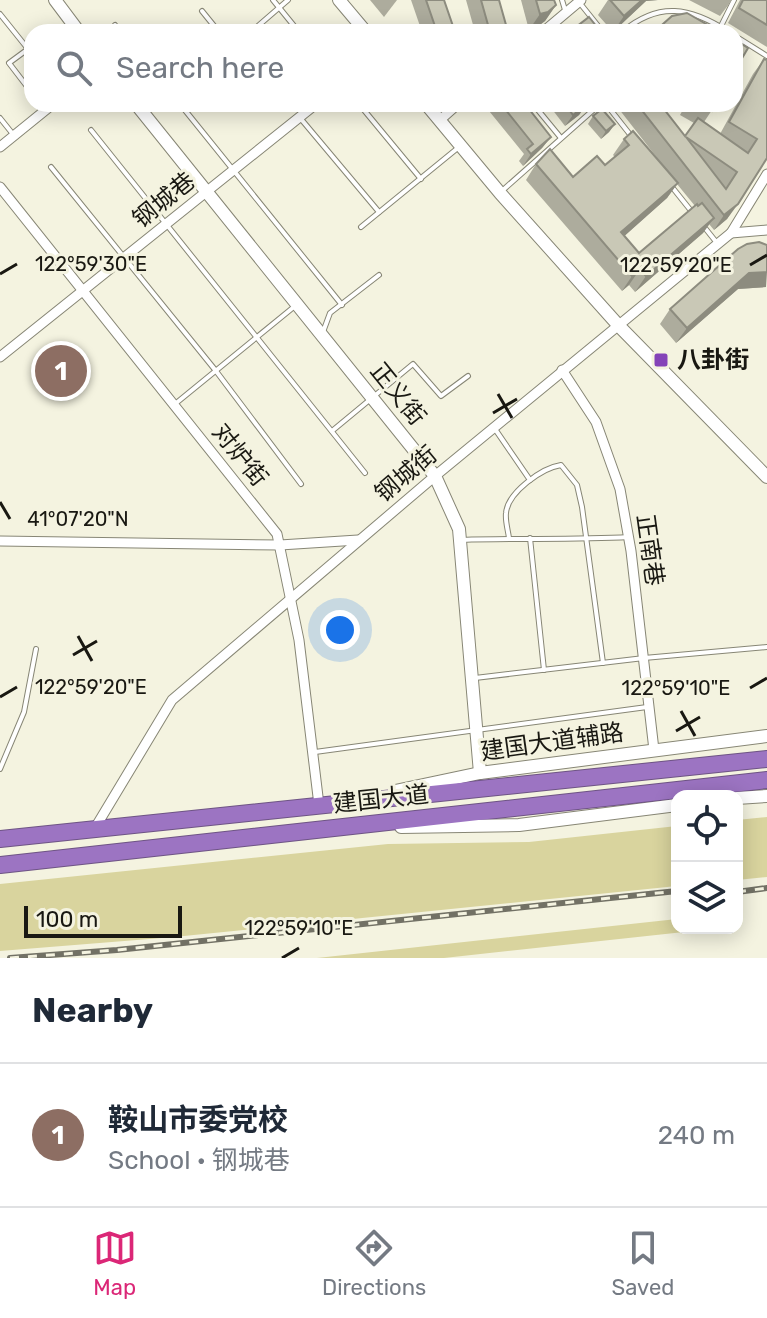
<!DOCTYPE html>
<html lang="en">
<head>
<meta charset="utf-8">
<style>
	:root { --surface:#fff; --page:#f2f2f3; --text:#1f2937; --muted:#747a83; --line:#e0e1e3; --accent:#db2777 }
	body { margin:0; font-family:Rubik,"Noto Sans SC",sans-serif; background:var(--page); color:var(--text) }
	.controls { position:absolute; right:24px; bottom:24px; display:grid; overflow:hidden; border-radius:16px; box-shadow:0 4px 20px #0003 }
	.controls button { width:72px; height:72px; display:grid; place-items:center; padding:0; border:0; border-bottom:2px solid var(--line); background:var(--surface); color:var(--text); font:40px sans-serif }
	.scale { position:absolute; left:24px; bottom:20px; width:158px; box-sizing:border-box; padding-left:8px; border:4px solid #191812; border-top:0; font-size:22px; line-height:28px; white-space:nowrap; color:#191812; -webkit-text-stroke:6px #f4f3e0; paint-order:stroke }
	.you { position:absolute; left:340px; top:630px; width:28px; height:28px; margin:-20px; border:6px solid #fff; border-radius:50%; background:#1a73e8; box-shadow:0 0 0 12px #1a73e833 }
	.badge { display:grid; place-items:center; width:52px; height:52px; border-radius:50%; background:var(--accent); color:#fff; font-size:26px; font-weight:700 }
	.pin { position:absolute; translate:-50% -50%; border:4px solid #fff; box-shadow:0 2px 8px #0006 }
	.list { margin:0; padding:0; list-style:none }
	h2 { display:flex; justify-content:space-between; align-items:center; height:104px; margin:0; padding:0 32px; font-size:34px }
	h2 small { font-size:26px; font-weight:400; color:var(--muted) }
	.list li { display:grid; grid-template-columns:52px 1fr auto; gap:24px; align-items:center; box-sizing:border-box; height:144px; padding:0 32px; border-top:2px solid var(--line) }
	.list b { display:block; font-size:30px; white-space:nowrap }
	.list p { margin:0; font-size:26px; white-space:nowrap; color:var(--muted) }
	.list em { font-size:26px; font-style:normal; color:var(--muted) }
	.icon { flex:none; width:44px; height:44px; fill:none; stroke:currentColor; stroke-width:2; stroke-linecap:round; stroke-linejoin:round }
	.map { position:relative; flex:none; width:767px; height:958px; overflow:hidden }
	.search { position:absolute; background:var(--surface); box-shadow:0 4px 20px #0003; left:24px; right:24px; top:24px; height:88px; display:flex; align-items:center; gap:20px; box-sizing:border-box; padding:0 28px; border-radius:24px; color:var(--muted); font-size:30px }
	.sheet { height:248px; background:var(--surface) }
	nav { display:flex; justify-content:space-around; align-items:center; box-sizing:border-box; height:112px; border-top:2px solid var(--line); background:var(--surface); font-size:22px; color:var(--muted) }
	nav a { display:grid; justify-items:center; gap:4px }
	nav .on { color:var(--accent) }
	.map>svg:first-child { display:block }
	.green { fill:#d9d49e }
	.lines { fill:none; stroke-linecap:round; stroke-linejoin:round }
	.lane-casing { stroke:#878675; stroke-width:6 }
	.street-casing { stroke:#878675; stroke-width:11 }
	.secondary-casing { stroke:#878675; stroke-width:14 }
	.highway-casing { stroke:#6e5484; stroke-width:18 }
	.lane { stroke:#fff; stroke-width:4 }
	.street { stroke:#fff; stroke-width:9 }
	.secondary { stroke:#fff; stroke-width:12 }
	.highway { stroke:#9c74c2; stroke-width:16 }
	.rail-casing { stroke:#727165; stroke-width:6 }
	.rail { stroke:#f4f3e0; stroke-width:3; stroke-dasharray:9; stroke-linecap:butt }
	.wall { fill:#adac9d; fill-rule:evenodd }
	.shaded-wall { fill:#8d8c7f }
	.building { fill:#c9c8b6; stroke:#8d8c7f; stroke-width:2; fill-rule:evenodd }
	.ticks { fill:none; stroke:#191812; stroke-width:3 }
	.poi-dot { fill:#8443b8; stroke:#f4f3e0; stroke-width:3 }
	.labels { text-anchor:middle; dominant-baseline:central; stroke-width:6; stroke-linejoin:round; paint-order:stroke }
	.street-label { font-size:24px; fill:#191812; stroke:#f4f3e0 }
	.poi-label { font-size:24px; font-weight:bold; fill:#191812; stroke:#f4f3e0; text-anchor:start }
	.ticks-label { font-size:20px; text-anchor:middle; fill:#191812; stroke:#f4f3e0; stroke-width:6; stroke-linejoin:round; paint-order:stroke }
</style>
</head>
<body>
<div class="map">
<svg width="767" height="958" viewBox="0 0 767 958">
	<rect width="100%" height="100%" fill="#f4f3e0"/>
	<g class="green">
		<path d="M767,817v60l-30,3v-60z"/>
		<path d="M677,826v60l-503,51 -174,14v-67l388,-40 141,-2z"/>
		<path d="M677,919v9h44l-277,30h-127z"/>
	</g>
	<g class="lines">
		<defs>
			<g id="lane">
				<path d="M273,0l26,32"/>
				<path d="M562,0l3,10"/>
				<path d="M579,2l24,30"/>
				<path d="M202,11l17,21"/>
				<path d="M0,14l28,35 -19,14 23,30"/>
				<path d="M115,25l5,7"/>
				<path d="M721,26l13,-26"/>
				<path d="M251,32l37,-32"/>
				<path d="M622,32c37,-31 68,-25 107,0"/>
				<path d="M735,36l32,20"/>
				<path d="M180,104l162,201"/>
				<path d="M359,104l62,75"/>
				<path d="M533,104l28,34"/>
				<path d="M606,104l26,33"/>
				<path d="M0,118l12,15"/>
				<path d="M301,119l78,93"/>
				<path d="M91,130l274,343"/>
				<path d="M51,167l165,204 85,113"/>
				<path d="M672,187l20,25"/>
				<path d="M503,190l97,-86"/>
				<path d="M361,227l98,-80"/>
				<path d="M705,228l12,15"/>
				<path d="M323,332l7,-19 49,-38"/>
				<path d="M175,404l120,-98"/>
				<path d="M495,429l35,51"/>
				<path d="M332,431l81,-67 28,32 27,-20"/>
				<path d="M509,538c-1,-8 -4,-17 -3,-25 2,-21 36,-45 55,-48l16,20 5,22 21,156"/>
				<path d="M530,538l14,132"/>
				<path d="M462,540c56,-2 111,0 167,-3"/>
				<path d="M475,678l169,-20 123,-11"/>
				<path d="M315,752l332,-45"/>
				<path d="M0,769l24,-57 12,-63"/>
			</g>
			<g id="street">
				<path d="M543,32l38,-32"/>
				<path d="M440,120l18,-16"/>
				<path d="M0,147l53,-43"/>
				<path d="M0,187l277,347 22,106 20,165"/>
				<path d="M731,233l36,-3"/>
				<path d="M0,357l316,-253"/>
				<path d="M562,370l34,52 24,67 11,62 23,199"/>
				<path d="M0,541l280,4 78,-5"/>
				<path d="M95,828l77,-128 263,-224 296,-243 36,-59"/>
			</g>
			<g id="secondary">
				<path d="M55,0l24,32"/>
				<path d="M339,0l27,32"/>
				<path d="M136,104l299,372 24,53 21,244"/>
				<path d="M426,104l74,89 119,133 148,151"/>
				<path d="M395,791l85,-18 287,-37"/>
				<path d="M737,798l30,-2"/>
				<path d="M401,827l118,-2 158,-20"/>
			</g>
			<g id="highway">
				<path d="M0,839l767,-80"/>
				<path d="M0,865l767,-85"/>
			</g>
		</defs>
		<use href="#lane" class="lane-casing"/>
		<use href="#street" class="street-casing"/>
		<use href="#secondary" class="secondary-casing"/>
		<use href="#highway" class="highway-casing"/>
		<use href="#lane" class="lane"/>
		<use href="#street" class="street"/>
		<use href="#secondary" class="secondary"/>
		<use href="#highway" class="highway"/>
		<defs>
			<g id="rail">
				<path d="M737,892l30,-4"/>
				<path d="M10,958l107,-8 560,-59"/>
			</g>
		</defs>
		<use href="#rail" class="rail-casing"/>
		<use href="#rail" class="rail"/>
	</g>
	<g class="wall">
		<path d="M370,0h27l-13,17z"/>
		<path d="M411,0h33l11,32h-33z"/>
		<path d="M466,0h33l9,32h-33z"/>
		<path d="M521,0h33l2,5 -11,16 -8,6 -8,3z"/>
		<path d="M608,0h50l-12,1 -33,31 -15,-17z"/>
		<path d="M689,0h43l-12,16z"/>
		<path d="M740,0h27v47l-39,-24z"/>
		<path d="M764,59l3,99 -40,61 -13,11 -5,-6 -6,9 -68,59 -6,-7 -7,6 -96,-111 10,-16 37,13 32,-12 10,-8 -2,-2 11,-16 41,29 -50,-64h45l25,32 9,-13 -14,-8 6,-11h30l-12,18 16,12 33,-60zM677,184l18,22 -56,47 -15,-17 43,-38z"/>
		<path d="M487,104h38l26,33 -9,11 -19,18 -4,-5 5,-7 -39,-48z"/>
		<path d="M548,104h39l-8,11 -14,11z"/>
		<path d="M593,116l22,8 -6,8 -8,7 -13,-15z"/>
		<path d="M738,249l28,38 -28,2 -62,54 -16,-19 10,-15z"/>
	</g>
	<g class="shaded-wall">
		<path d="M642,0h16l-12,1 -33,31 11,-16z"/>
		<path d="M556,5l-11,16 -8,6 -8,3 11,-16z"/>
		<path d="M587,104l-8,11 -14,11 8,-11z"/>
		<path d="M615,124l-6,8 -8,7 5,-8z"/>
		<path d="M551,137l-9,11 -19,18 8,-12z"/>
		<path d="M678,183l-11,15 -56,50 10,-16z"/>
		<path d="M738,204l-11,15 -13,11 10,-15z"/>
		<path d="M714,218l-11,15 -68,59 11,-16z"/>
		<path d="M640,269l-11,16 -7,6 10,-15z"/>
		<path d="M767,272l-1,15 -28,2 -62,54 11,-15 62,-55z"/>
	</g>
	<g class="building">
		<path d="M426,0h18l11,32h-18z"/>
		<path d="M481,0h18l9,32h-18z"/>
		<path d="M536,0h18l2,5 -8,7 -8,2z"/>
		<path d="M610,0h32l-18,16z"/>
		<path d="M743,0h24v25l-28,-17z"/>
		<path d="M687,13l33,19h-66l18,-16z"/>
		<path d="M589,17l12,15h-21l-4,-5z"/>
		<path d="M735,40l13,8 -13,22z"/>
		<path d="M764,59l3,1v98l-29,46 -14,11 -87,-111h23l25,32 13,-18 50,35 9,-14 -28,-17zM686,137l51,35 -11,17z"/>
		<path d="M501,104h24l26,33 -20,17 -4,-5 6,-5z"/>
		<path d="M565,104h22l-14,11z"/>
		<path d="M699,104h17l-4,7z"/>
		<path d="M602,109l13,15 -9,7 -13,-15z"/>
		<path d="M633,131l45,52 -57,49 18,21 58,-49 1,2 4,-3 12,15 -68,58 -6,-7 -8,7 -96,-112 14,-15 23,28 24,-21 8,9 24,-20 -5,-6z"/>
		<path d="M759,242l8,3v27l-18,1 -62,55 -17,-19 68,-60 9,-5z"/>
	</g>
	<path class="ticks" d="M750,265l17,-10M0,274l17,-10M498,394l14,24M493,413l24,-14M0,502l10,17M78,636l14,25M73,655l24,-14M750,688l17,-10M0,697l17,-10M681,711l14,25M676,731l24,-14M282,958l17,-10"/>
	<rect class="poi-dot" x="653" y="352" width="16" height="16" rx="4"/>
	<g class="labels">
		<g class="street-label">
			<text transform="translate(164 200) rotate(-39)">钢城巷</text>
			<text transform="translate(398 394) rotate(51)">正义街</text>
			<text transform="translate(240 455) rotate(51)">对炉街</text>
			<text transform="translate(406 474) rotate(-40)">钢城街</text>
			<text transform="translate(650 550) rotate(82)">正南巷</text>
			<text transform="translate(552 742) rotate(-8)">建国大道辅路</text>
			<text transform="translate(381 799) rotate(-6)">建国大道</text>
		</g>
		<g class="poi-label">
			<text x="677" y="360">八卦街</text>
		</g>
	</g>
	<g class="ticks-label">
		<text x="91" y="271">122°59'30"E</text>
		<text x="676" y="272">122°59'20"E</text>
		<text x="78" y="526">41°07'20"N</text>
		<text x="91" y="694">122°59'20"E</text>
		<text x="676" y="695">122°59'10"E</text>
		<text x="299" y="935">122°59'10"E</text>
	</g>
</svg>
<div class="controls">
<button><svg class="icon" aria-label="locate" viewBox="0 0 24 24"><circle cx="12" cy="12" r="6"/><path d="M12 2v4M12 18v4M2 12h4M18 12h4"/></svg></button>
<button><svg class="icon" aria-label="layers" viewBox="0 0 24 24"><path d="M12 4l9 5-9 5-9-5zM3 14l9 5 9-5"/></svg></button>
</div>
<div class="scale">100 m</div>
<div class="you"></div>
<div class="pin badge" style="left:61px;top:371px;background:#8d6e63">1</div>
<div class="search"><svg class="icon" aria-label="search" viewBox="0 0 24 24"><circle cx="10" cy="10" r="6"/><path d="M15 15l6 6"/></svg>Search here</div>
</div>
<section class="sheet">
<h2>Nearby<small></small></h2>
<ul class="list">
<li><span class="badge" style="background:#8d6e63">1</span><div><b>鞍山市委党校</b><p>School · 钢城巷</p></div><em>240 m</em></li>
</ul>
</section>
<nav>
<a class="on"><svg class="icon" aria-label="map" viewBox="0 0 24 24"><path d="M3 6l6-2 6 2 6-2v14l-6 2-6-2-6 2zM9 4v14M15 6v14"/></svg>Map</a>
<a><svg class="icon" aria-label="directions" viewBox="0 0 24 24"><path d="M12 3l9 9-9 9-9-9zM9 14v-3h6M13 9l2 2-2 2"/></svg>Directions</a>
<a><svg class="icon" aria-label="saved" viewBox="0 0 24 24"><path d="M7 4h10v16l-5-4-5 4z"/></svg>Saved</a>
</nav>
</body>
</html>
